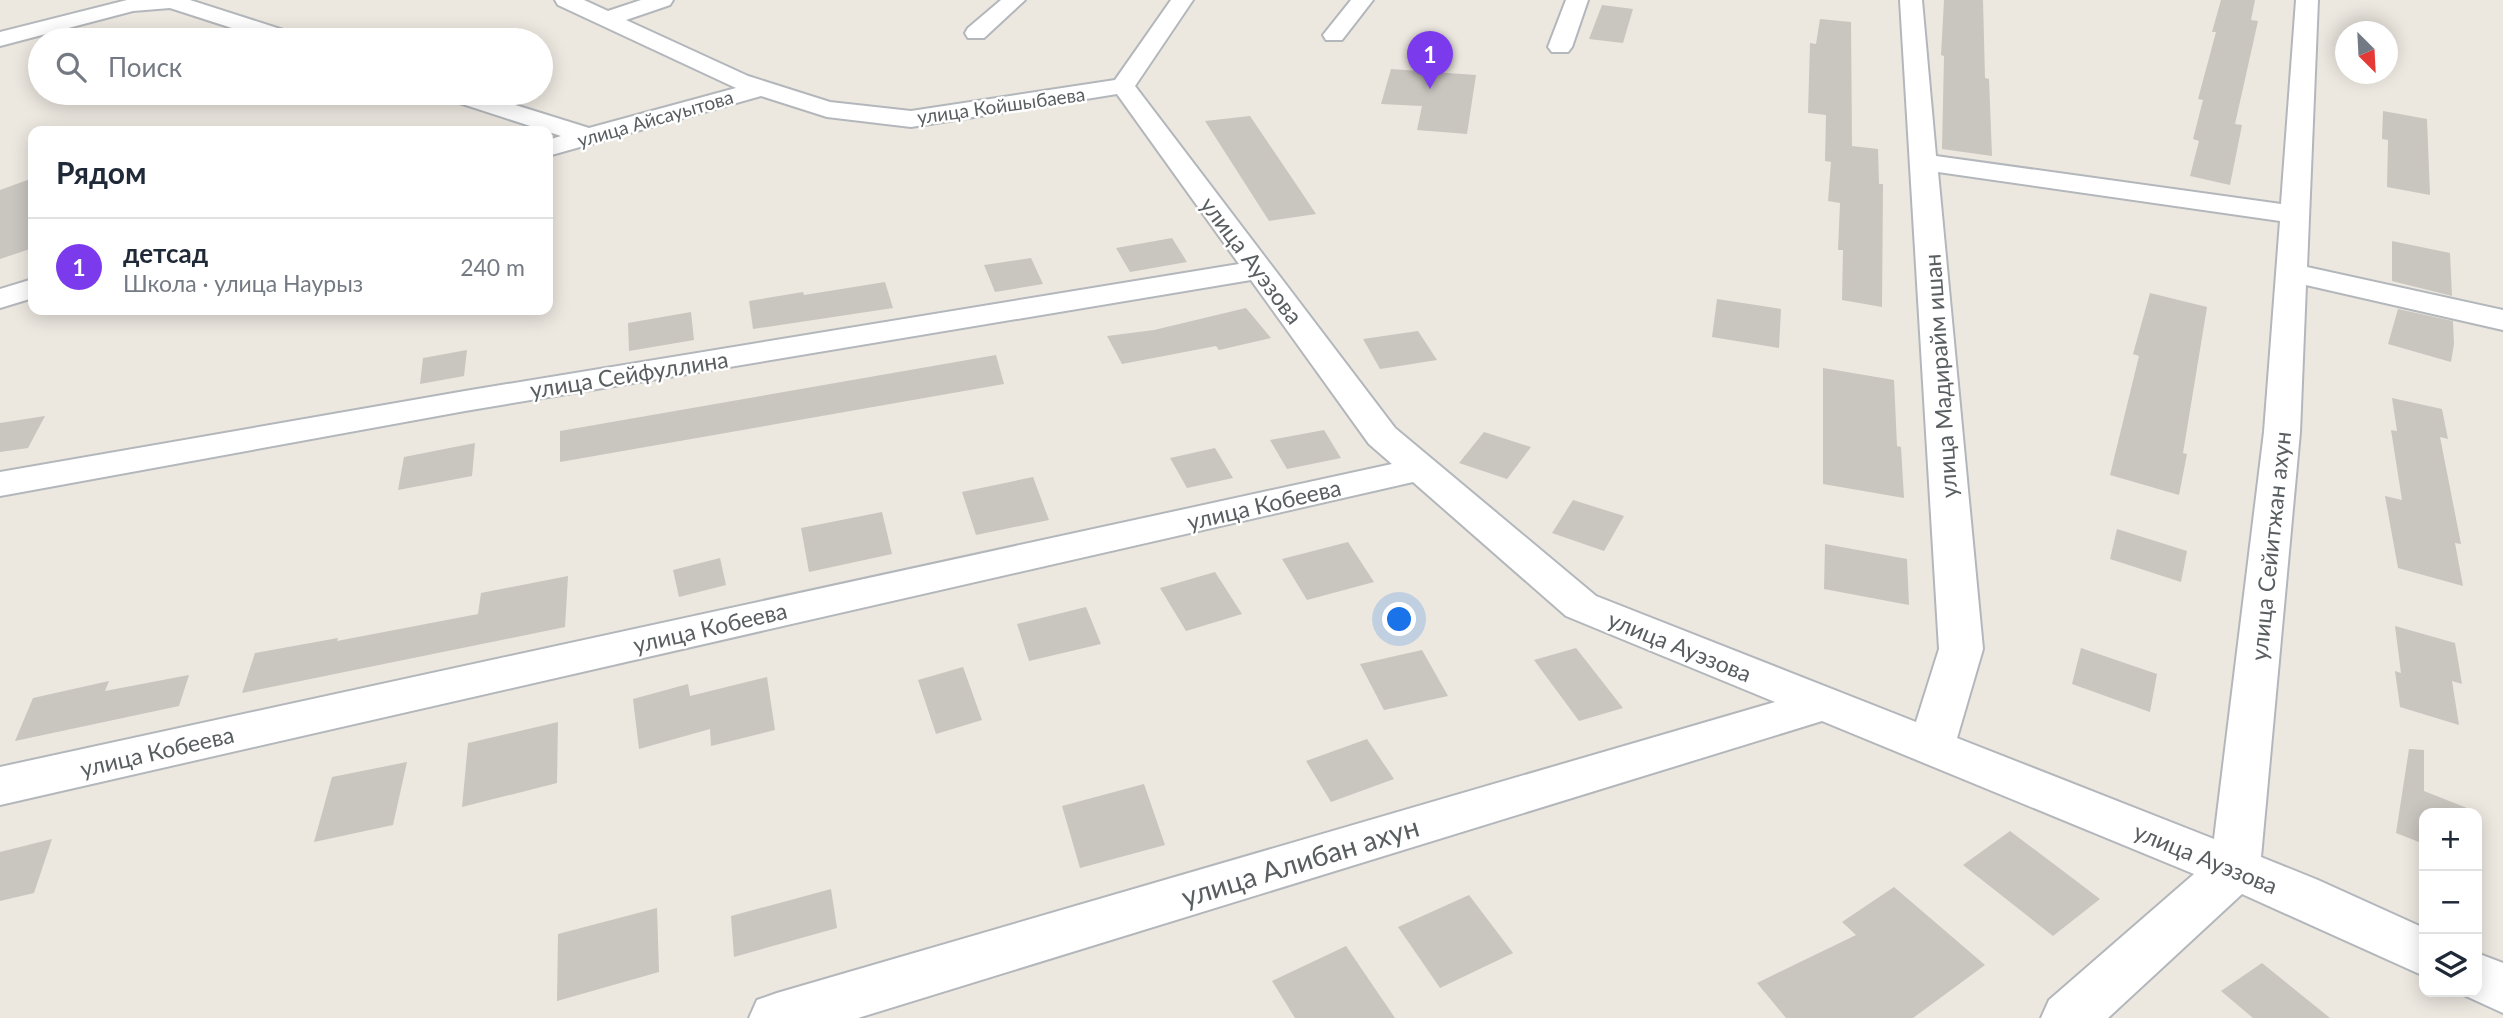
<!DOCTYPE html>
<html lang="ru">
<head>
<meta charset="utf-8">
<style>
	:root { --surface:#fff; --page:#f6f6f7; --text:#1f2937; --muted:#747a83; --line:#e0e1e3; --accent:#7c3aed }
	body { margin:0; font-family:Lato,sans-serif; background:var(--page); color:var(--text) }
	.controls { position:absolute; right:21px; bottom:21px; display:grid; overflow:hidden; border-radius:14px; box-shadow:0 4px 18px #0003 }
	.controls button { width:63px; height:63px; display:grid; place-items:center; padding:0; border:0; border-bottom:2px solid var(--line); background:var(--surface); color:var(--text); font:35px sans-serif }
	.compass { position:absolute; left:2335px; top:21px; width:63px; height:63px; border-radius:50%; background:var(--surface); box-shadow:0 4px 18px #0003; rotate:156deg }
	.you { position:absolute; left:1400px; top:620px; width:24px; height:24px; margin:-18px; border:5px solid #fff; border-radius:50%; background:#1a73e8; box-shadow:0 0 0 10px #1a73e833 }
	.badge { display:grid; place-items:center; width:46px; height:46px; border-radius:50%; background:var(--accent); color:#fff; font-size:23px; font-weight:700 }
	.pin { position:absolute; translate:-50% -58px; filter:drop-shadow(0 2px 4px #0008) }
	.pin::after { content:''; position:absolute; top:37px; width:24px; height:21px; background:inherit; clip-path:polygon(0 0,100% 0,50% 100%) }
	.list { margin:0; padding:0; list-style:none }
	h2 { display:flex; justify-content:space-between; align-items:center; height:91px; margin:0; padding:0 28px; font-size:30px }
	h2 small { font-size:23px; font-weight:400; color:var(--muted) }
	.list li { display:grid; grid-template-columns:46px 1fr auto; gap:21px; align-items:center; box-sizing:border-box; height:98px; padding:0 28px; border-top:2px solid var(--line) }
	.list b { display:block; font-size:26px; white-space:nowrap }
	.list p { margin:0; font-size:23px; white-space:nowrap; color:var(--muted) }
	.list em { font-size:23px; font-style:normal; color:var(--muted) }
	.icon { flex:none; width:38px; height:38px; fill:none; stroke:currentColor; stroke-width:2; stroke-linecap:round; stroke-linejoin:round }
	.map { position:relative; flex:none; width:2503px; height:1018px; overflow:hidden }
	.search { position:absolute; background:var(--surface); box-shadow:0 4px 18px #0003; left:28px; top:28px; width:525px; height:77px; display:flex; align-items:center; gap:18px; box-sizing:border-box; padding:0 24px; border-radius:38px; color:var(--muted); font-size:26px }
	.panel { position:absolute; background:var(--surface); box-shadow:0 4px 18px #0003; left:28px; top:126px; width:525px; height:189px; border-radius:14px }
	.map>svg:first-child { display:block }
	.building { fill:#c9c5bf }
	.lines { fill:none; stroke-linecap:round; stroke-linejoin:round }
	.street-casing { stroke:#b3b7bb; stroke-width:4 }
	.street { fill:#fff; fill-rule:evenodd }
	.labels { text-anchor:middle; dominant-baseline:central; stroke-width:5; stroke-linejoin:round; paint-order:stroke }
	.far-street-label { font-size:19px; fill:#595e61; stroke:#fff }
	.street-label { font-size:23px; fill:#595e61; stroke:#fff }
	.near-street-label { font-size:28px; fill:#595e61; stroke:#fff }
</style>
</head>
<body>
<div class="map">
<svg width="2503" height="1018" viewBox="0 0 2503 1018">
	<rect width="100%" height="100%" fill="#ece8e0"/>
	<g class="building">
		<path d="M1944,0h39l2,78 4,1 3,77 -50,-7 2,-93 -3,-1z"/>
		<path d="M2221,0h34l-4,20 7,1 -23,103 7,1 -12,60 -40,-9 9,-35 -6,-2 10,-39 -5,-1 18,-67h-4z"/>
		<path d="M1602,5l31,4 -10,34 -34,-4z"/>
		<path d="M1820,19l31,3 1,124 26,3 1,35h4l-1,123 -40,-7 1,-50h-5l2,-47 -12,-2 3,-39 -6,-1 1,-46 -18,-2 2,-70 6,1z"/>
		<path d="M1391,69l85,6 -9,59 -50,-4 5,-24 -41,-2z"/>
		<path d="M2383,111l44,8 3,76 -43,-8 1,-47 -6,-1z"/>
		<path d="M1250,116l50,74 16,24 -47,7 -64,-100z"/>
		<path d="M33,178v70l-33,11v-69z"/>
		<path d="M1172,238l15,24 -57,10 -14,-24z"/>
		<path d="M2392,241l58,12 2,43 -60,-15z"/>
		<path d="M1031,258l12,26 -48,8 -11,-27z"/>
		<path d="M885,282l8,26 -140,21 -4,-28 54,-9 1,3z"/>
		<path d="M2150,293l57,14 -24,146 4,1 -8,41 -69,-20 29,-119 -6,-2z"/>
		<path d="M1717,299l64,10 -2,39 -67,-11z"/>
		<path d="M1246,308l25,30 -52,12 -3,-4 -94,18 -15,-28 47,-6z"/>
		<path d="M2398,309l55,12 1,23 -3,18 -63,-18z"/>
		<path d="M691,312l3,28 -65,11 -1,-28z"/>
		<path d="M1418,331l19,29 -57,9 -17,-30z"/>
		<path d="M467,350l-3,26 -44,8 3,-26z"/>
		<path d="M996,355l8,29 -444,78v-31z"/>
		<path d="M1823,368l71,12 3,66 4,1 3,51 -81,-14z"/>
		<path d="M2392,398l50,11 6,30 -8,-2 21,107 -6,-1 8,43 -65,-18 -13,-72 17,4 -11,-70 6,1z"/>
		<path d="M45,416l-17,32 -28,4v-29z"/>
		<path d="M1324,430l17,28 -54,11 -17,-29z"/>
		<path d="M1484,432l47,15 -24,32 -48,-16z"/>
		<path d="M475,443l-3,33 -74,14 6,-33z"/>
		<path d="M1215,448l18,30 -46,10 -17,-30z"/>
		<path d="M1033,477l16,43 -73,15 -14,-43z"/>
		<path d="M1573,500l51,16 -20,35 -52,-18z"/>
		<path d="M882,512l10,42 -83,18 -8,-44z"/>
		<path d="M2117,529l70,22 -6,31 -71,-23z"/>
		<path d="M1348,542l26,40 -67,18 -25,-41z"/>
		<path d="M1825,544l82,15 2,46 -85,-16z"/>
		<path d="M720,558l6,27 -47,12 -6,-27z"/>
		<path d="M1215,572l27,42 -56,17 -26,-43z"/>
		<path d="M568,576l-3,51 -323,66 13,-40 83,-15 -1,3 141,-27 3,-21z"/>
		<path d="M1086,607l15,37 -72,17 -12,-37z"/>
		<path d="M2395,626l60,17 7,41 -10,-3 7,44 -59,-18 -5,-36 6,2z"/>
		<path d="M1576,648l47,60 -44,13 -45,-61z"/>
		<path d="M2081,648l76,26 -7,38 -78,-28z"/>
		<path d="M1422,650l26,46 -64,14 -24,-46z"/>
		<path d="M963,667l19,53 -46,14 -18,-54z"/>
		<path d="M189,675l-10,31 -164,35 18,-43 76,-17 -4,10z"/>
		<path d="M767,677l8,53 -64,16 -1,-17 -71,20 -6,-50 55,-15 2,12z"/>
		<path d="M558,722l-1,61 -95,24 6,-64z"/>
		<path d="M1367,739l27,40 -63,23 -25,-41z"/>
		<path d="M2409,749l15,1v41l53,21 -53,1v31l-28,-11z"/>
		<path d="M407,762l-14,63 -79,17 18,-65z"/>
		<path d="M1144,784l21,61 -85,23 -18,-62z"/>
		<path d="M2010,831l90,68 -47,37 -90,-71z"/>
		<path d="M52,839l-18,54 -34,8v-49z"/>
		<path d="M1894,887l91,78 -72,53h-127l-29,-35 99,-48 -14,-13z"/>
		<path d="M831,889l6,39 -103,29 -3,-41z"/>
		<path d="M1469,895l44,58 -73,35 -42,-61z"/>
		<path d="M657,908l2,64 -102,29 1,-67z"/>
		<path d="M1346,946l49,72h-100l-23,-37z"/>
		<path d="M2262,963l68,55h-77l-32,-27z"/>
	</g>
	<g class="lines">
		<defs>
			<g id="street">
				<path d="M127,0h63l109,35 3,5h-33l-99,-32 -37,3 -133,35v-14z"/>
				<path d="M555,0h29l24,11 33,-11h32l-3,5 -44,15 122,56 82,26 81,9 204,-31 56,-80h22l-58,86 260,342 201,168 320,126 23,-73 -39,-649h22l14,156 345,48 15,-204h22l-11,267 196,43v20l-197,-45 -6,147 -39,425 57,23 106,48v48l-182,-82 -134,124h-67l8,-18 145,-126 -372,-153 -964,297h-109l8,-18 20,-7 998,-291 -209,-86 -153,-134 -1413,323v-38l1392,-303 -23,-20 -118,-164 -786,131 -465,85v-24l465,-81 774,-127 -122,-170 -206,33 -84,-10 -66,-21 -213,60v-16l13,-4 -117,-38 -3,-5h36l112,35 147,-40 -178,-83zM1938,172l342,49 -16,211 -50,407 -257,-101 26,-89z"/>
				<path d="M1001,0h24l-41,38h-16l-3,-5 3,-5z"/>
				<path d="M1351,0h22l-31,40h-16l-3,-5z"/>
				<path d="M1566,0h22l-16,47 -4,5h-16l-4,-5z"/>
				<path d="M33,279v19l-33,10v-19z"/>
				<path d="M2477,953l26,10v50l-46,-21h20z"/>
			</g>
		</defs>
		<use href="#street" class="street-casing"/>
		<use href="#street" class="street"/>
	</g>
	<g class="labels">
		<g class="far-street-label">
			<text transform="translate(1001 105) rotate(-8)">улица Койшыбаева</text>
			<text transform="translate(655 118) rotate(-16)">улица Айсауытова</text>
		</g>
		<g class="street-label">
			<text transform="translate(1252 260) rotate(53)">улица Ауэзова</text>
			<text transform="translate(629 374) rotate(-9)">улица Сейфуллина</text>
			<text transform="translate(1940 376) rotate(-94)">улица Мадирайм ишан</text>
			<text transform="translate(1264 504) rotate(-13)">улица Кобеева</text>
			<text transform="translate(2270 546) rotate(-84)">улица Сейитжан ахун</text>
			<text transform="translate(710 627) rotate(-13)">улица Кобеева</text>
			<text transform="translate(1680 646) rotate(22)">улица Ауэзова</text>
			<text transform="translate(157 751) rotate(-13)">улица Кобеева</text>
			<text transform="translate(2206 858) rotate(22)">улица Ауэзова</text>
		</g>
		<g class="near-street-label">
			<text transform="translate(1300 861) rotate(-17)">улица Алибан ахун</text>
		</g>
	</g>
</svg>
<div class="controls">
<button>+</button>
<button>−</button>
<button><svg class="icon" aria-label="layers" viewBox="0 0 24 24"><path d="M12 4l9 5-9 5-9-5zM3 14l9 5 9-5"/></svg></button>
</div>
<svg class="compass" viewBox="-18 -18 36 36"><path d="M0-13l5 13h-10z" fill="#e53935"/><path d="M0 13l5-13h-10z" fill="#747a83"/></svg>
<div class="you"></div>
<div class="pin badge" style="left:1430px;top:89px">1</div>
<div class="search"><svg class="icon" aria-label="search" viewBox="0 0 24 24"><circle cx="10" cy="10" r="6"/><path d="M15 15l6 6"/></svg>Поиск</div>
<section class="panel">
<h2>Рядом<small></small></h2>
<ul class="list">
<li><span class="badge">1</span><div><b>детсад</b><p>Школа · улица Наурыз</p></div><em>240 m</em></li>
</ul>
</section>
</div>
</body>
</html>
